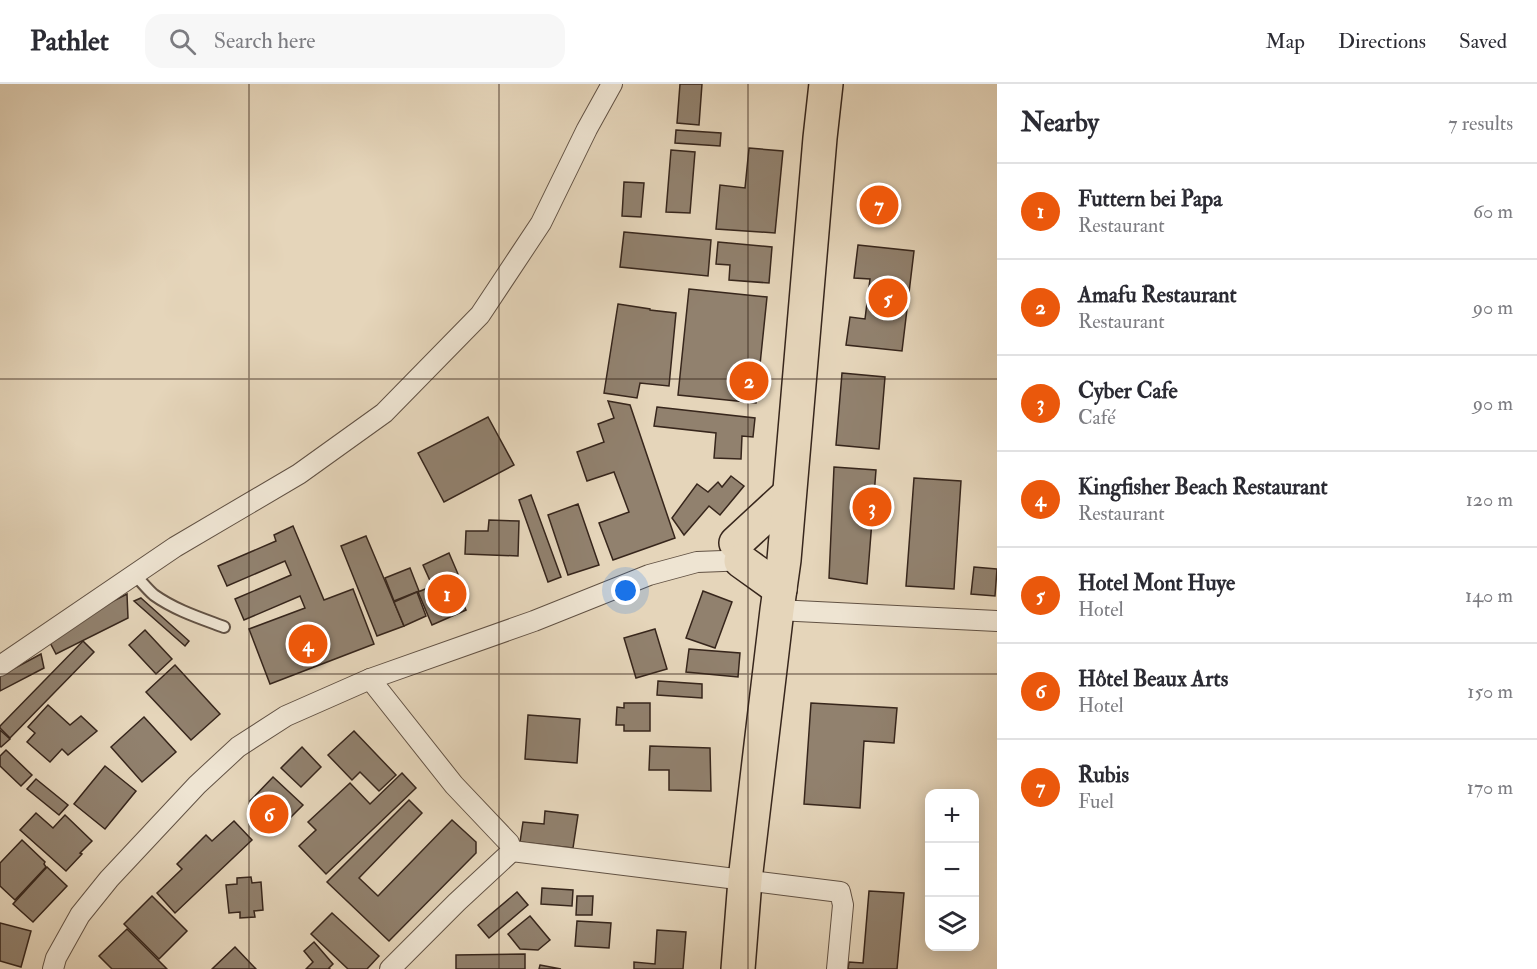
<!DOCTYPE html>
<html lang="en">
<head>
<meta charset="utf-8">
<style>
	:root { --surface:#fff; --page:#f7f7f7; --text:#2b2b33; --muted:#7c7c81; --line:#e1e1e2; --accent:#ea580c }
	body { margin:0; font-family:"IM FELL Double Pica",serif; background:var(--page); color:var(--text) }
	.controls { position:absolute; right:18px; bottom:18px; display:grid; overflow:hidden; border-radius:12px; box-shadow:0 3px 15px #0003 }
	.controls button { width:54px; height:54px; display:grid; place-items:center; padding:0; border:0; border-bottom:2px solid var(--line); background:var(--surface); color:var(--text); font:30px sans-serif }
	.you { position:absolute; left:626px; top:507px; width:21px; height:21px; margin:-15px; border:4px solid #fff; border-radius:50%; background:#1a73e8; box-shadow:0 0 0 9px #1a73e833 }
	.badge { display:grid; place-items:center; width:39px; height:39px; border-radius:50%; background:var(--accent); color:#fff; font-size:20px; font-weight:700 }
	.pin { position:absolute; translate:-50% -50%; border:3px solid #fff; box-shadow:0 2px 6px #0006 }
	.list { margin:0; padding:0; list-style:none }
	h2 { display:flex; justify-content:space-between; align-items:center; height:78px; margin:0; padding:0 24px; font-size:26px }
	h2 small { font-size:20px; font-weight:400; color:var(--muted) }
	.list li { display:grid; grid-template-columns:39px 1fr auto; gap:18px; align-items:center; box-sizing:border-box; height:96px; padding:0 24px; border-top:2px solid var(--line) }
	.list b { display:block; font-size:22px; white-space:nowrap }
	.list p { margin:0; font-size:20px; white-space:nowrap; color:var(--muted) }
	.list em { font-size:20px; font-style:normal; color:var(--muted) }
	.icon { flex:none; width:33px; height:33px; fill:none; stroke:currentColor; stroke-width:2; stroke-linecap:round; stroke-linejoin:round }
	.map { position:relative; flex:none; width:997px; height:885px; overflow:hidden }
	header { display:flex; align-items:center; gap:36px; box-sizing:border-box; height:84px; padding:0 30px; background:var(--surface); border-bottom:2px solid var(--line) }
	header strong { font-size:28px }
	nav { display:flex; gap:33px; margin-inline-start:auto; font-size:21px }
	.search { width:420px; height:54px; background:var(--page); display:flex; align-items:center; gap:15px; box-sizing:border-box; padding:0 21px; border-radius:18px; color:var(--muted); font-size:22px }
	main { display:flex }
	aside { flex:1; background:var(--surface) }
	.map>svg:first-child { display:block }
	.building { fill:#91816e; stroke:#37261c; stroke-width:1.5 }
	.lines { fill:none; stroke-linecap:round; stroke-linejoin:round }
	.lane-casing { stroke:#625244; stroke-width:14 }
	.street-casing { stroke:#625244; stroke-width:22 }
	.highway-casing { stroke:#37261c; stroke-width:36 }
	.lane { stroke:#eee4d2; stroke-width:10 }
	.street { stroke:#eee4d2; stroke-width:20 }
	.highway { stroke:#e5d5ba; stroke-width:33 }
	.grid { fill:none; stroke:#37261c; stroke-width:1.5; stroke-opacity:0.55 }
</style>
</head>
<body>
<header>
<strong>Pathlet</strong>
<div class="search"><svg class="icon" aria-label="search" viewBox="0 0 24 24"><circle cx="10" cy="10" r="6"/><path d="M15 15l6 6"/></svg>Search here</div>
<nav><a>Map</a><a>Directions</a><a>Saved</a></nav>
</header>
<main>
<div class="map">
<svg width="997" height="885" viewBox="0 0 997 885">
	<rect width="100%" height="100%" fill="#e5d5ba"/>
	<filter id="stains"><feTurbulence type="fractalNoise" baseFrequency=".00333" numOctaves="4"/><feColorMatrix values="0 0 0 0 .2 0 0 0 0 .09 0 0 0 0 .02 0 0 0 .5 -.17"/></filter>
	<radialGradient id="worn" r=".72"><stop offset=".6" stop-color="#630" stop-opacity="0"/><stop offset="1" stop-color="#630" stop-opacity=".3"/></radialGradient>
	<g class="building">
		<path d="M680,0h22l-3,41 -22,-2z"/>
		<path d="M676,46l45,3 -1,13 -45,-3z"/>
		<path d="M749,64l34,3 -8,82 -59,-4 4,-44 25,3z"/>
		<path d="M671,66l24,2 -5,61 -24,-1z"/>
		<path d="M624,98l20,1 -3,34 -19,-1z"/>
		<path d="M624,148l87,8 -3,36 -88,-9z"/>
		<path d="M718,158l54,5 -3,36 -40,-3 1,-15 -14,-1z"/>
		<path d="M858,161l56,6 -12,100 -56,-6 4,-28 15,2 5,-40 -16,-1z"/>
		<path d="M689,205l78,8 -11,106 -78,-8z"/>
		<path d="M618,220l32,5v1l26,3 -7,73 -29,-3 -3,15 -33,-5z"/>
		<path d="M842,289l43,4 -6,72 -43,-4z"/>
		<path d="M608,317l22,4 45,133 -62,22 -14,-37 30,-11 -15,-40 -27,9 -10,-29 27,-10 -6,-18 16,-6z"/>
		<path d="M657,323l98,11 -2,19 -11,-1 -1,23 -27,-1 2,-25 -62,-7z"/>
		<path d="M488,333l26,48 -70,37 -26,-49z"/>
		<path d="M834,383l42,3 -9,114 -38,-6z"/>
		<path d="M731,392l13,10 -24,29 -11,-9 -25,29 -12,-17 25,-34 11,8 10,-10 4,5z"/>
		<path d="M914,394l47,3 -7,108 -48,-3z"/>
		<path d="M531,411l30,82 -13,5 -29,-82z"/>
		<path d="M578,420l21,61 -31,10 -20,-60z"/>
		<path d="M489,436l30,1 -1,35 -53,-2 1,-23h22z"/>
		<path d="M293,442l31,74 29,-11 21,55 -104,40 -21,-55 56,-21 -5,-12 -56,24 -9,-21 56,-24 -6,-14 -58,25 -9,-20 58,-25 -2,-6z"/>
		<path d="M366,452l38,90 -27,10 -36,-90z"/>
		<path d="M449,469l9,21 -26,11 -9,-20z"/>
		<path d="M974,483l23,2 -2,27 -24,-2z"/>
		<path d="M410,484l9,23 -25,10 -9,-23z"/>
		<path d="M452,494l14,32 -34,15 -14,-33z"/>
		<path d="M703,507l29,11 -17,46 -29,-10z"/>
		<path d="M417,508l9,24 -22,10 -10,-24z"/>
		<path d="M127,510l1,24 -72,36 -10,-19z"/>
		<path d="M141,514l48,43 -4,5 -51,-45z"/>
		<path d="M655,545l12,40 -31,9 -12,-40z"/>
		<path d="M145,546l27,29 -16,15 -27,-29z"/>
		<path d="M83,557l11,11 -84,86 -10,-10v-2z"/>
		<path d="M689,565l51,4 -2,24 -52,-5z"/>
		<path d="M41,570l3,14 -44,23v-15z"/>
		<path d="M175,581l45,49 -29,26 -45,-48z"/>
		<path d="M658,597l44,3v14l-45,-3z"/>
		<path d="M624,619h26v28h-26v-6h-8l1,-18 7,1z"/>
		<path d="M811,619l86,5 -3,35 -30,-2 -4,67 -56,-4z"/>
		<path d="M48,621l22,20 11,-9 16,15 -29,24 -6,-6 -12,13 -23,-20 8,-9 -7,-6z"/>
		<path d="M528,631l52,4 -3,44 -52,-4z"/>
		<path d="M144,633l32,35 -34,30 -31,-35z"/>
		<path d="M0,646l10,9 -9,8 -1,-1z"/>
		<path d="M354,647l42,44 -17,16 -19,-19 -8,8 -24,-25z"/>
		<path d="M650,662l60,2 1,43 -42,-1v-20h-20z"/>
		<path d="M302,663l19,20 -20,20 -20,-19z"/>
		<path d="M6,666l26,25 -11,11 -21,-20v-10z"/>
		<path d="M105,682l31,25 -31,38 -31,-25z"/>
		<path d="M402,689l14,15 -90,86 -27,-28 17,-16 -8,-8 42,-39 20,21z"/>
		<path d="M273,693l30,28 -24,24 -29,-28z"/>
		<path d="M36,695l32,26 -9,10 -32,-26z"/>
		<path d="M409,716l13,13 -63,65 19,18 74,-76 24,22v11l-87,88 -62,-59z"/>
		<path d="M545,727l33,4 -5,33 -53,-6 3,-20 21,2z"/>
		<path d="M36,729l17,15 12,-13 27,26 -12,12 2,1 -16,17 -46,-41z"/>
		<path d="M234,737l18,19 -77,73 -18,-20 25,-24 -5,-5 29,-29 6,6z"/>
		<path d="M22,756l23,22 -1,2 2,3 -31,33 -15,-14v-23z"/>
		<path d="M47,783l20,19 -34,36 -20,-18z"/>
		<path d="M251,793l1,6 9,-1 2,28 -9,1 1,6 -15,1v-6l-11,1 -3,-28 11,-1v-6z"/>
		<path d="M542,804l31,2 -1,16 -31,-2z"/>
		<path d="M869,807l35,2 -7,76h-49l1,-7 14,1z"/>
		<path d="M517,808l11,13 -39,33 -11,-13z"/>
		<path d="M152,812l35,35 -28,28 -35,-35z"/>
		<path d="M577,812h16l-1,19h-16z"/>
		<path d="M332,829l47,43 -12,13h-19l-37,-35z"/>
		<path d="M530,832l20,24 -12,10 -18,-1 -12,-15z"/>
		<path d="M577,837l34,2 -2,25 -34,-2z"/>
		<path d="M0,839l31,8 -10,36 -21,-6z"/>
		<path d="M127,845l40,40h-55l-13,-13z"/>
		<path d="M657,846l29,2 -3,37h-49v-7l21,2z"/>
		<path d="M314,858l19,22 -4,4 1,1h-24l7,-7 -9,-11z"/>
		<path d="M235,863l21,22h-44z"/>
		<path d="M525,870v15h-69v-14z"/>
		<path d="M540,881l21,4h-22z"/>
	</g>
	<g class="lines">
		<defs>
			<path id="lane" d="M134,490c7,7 13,15 20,21 21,15 46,23 70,32"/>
			<g id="street">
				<path d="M777,526l220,11"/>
				<path d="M0,582l175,-119 124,-73 85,-61 96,-98 61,-92 46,-94 25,-45"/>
				<path d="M370,595l84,106 55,58 3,8 -55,51 -67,67"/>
				<path d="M512,767l328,41 3,13 -6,64"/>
				<path d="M53,885l3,-11 24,-43 29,-36 88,-94 41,-38 48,-31 84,-37 164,-58 115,-46 48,-13 52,-2"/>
			</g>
			<g id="highway">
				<path d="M736,459l53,-49"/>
				<path d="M741,477l39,28"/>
				<path d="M738,885l7,-89 32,-270 7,-50 36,-422 6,-54"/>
			</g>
		</defs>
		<use href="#lane" class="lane-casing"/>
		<use href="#street" class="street-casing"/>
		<use href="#highway" class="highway-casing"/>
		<use href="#lane" class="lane"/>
		<use href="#street" class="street"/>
		<use href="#highway" class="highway"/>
	</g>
	<path class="grid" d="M249,0v885M499,0v885M748,0v885M0,295h997M0,590h997"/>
	<rect width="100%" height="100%" filter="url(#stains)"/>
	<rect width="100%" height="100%" fill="url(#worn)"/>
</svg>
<div class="controls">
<button>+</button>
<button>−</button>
<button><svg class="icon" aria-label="layers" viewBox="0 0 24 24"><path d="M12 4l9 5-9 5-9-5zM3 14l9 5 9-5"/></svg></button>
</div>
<div class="you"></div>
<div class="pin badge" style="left:447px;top:510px">1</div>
<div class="pin badge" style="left:749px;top:297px">2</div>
<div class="pin badge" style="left:872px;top:423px">3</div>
<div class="pin badge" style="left:308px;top:560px">4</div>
<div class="pin badge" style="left:888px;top:214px">5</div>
<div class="pin badge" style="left:269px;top:730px">6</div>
<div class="pin badge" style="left:879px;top:121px">7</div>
</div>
<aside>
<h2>Nearby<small>7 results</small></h2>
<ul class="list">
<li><span class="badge">1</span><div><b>Futtern bei Papa</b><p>Restaurant</p></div><em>60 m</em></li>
<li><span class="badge">2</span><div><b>Amafu Restaurant</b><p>Restaurant</p></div><em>90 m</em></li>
<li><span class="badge">3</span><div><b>Cyber Cafe</b><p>Café</p></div><em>90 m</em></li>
<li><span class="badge">4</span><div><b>Kingfisher Beach Restaurant</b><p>Restaurant</p></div><em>120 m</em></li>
<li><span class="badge">5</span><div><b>Hotel Mont Huye</b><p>Hotel</p></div><em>140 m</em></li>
<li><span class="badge">6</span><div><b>Hôtel Beaux Arts</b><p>Hotel</p></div><em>150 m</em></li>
<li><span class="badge">7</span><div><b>Rubis</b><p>Fuel</p></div><em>170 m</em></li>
</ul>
</aside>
</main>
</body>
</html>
